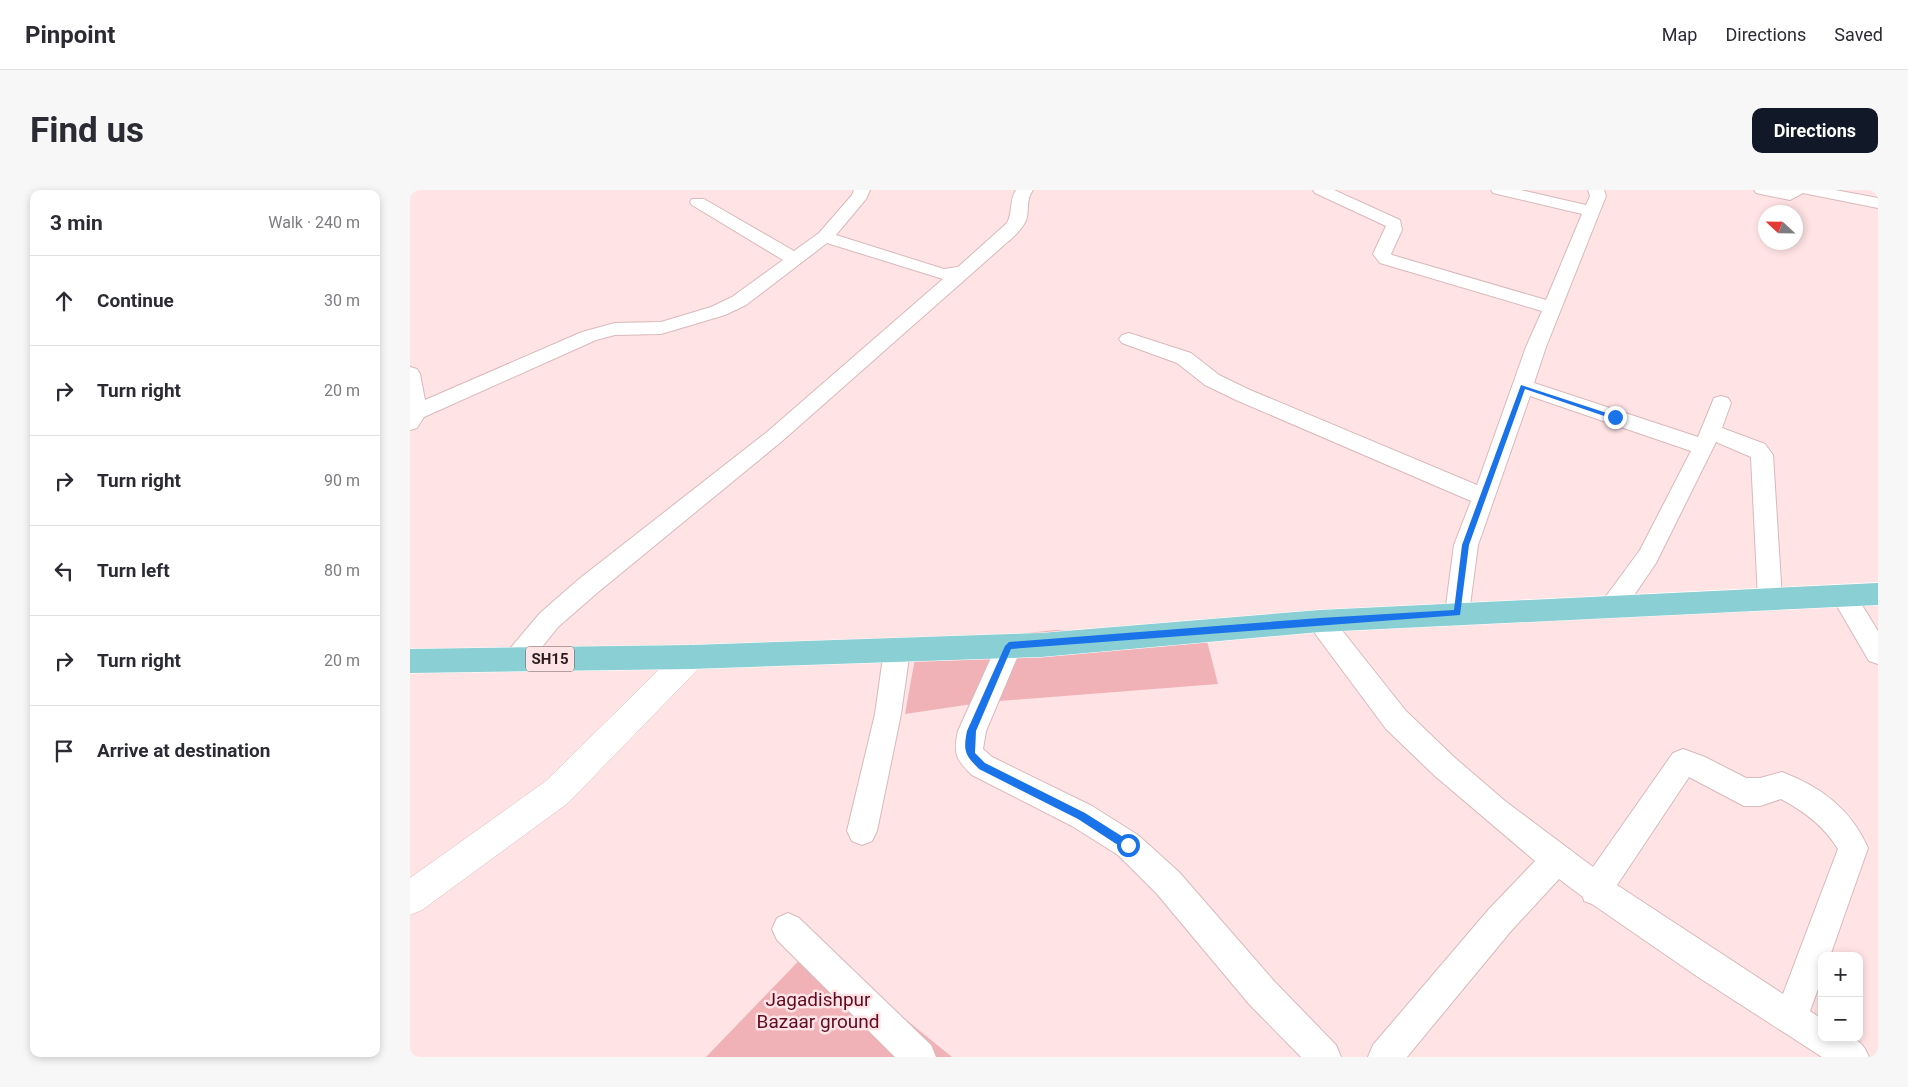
<!DOCTYPE html>
<html lang="en">
<head>
<meta charset="utf-8">
<style>
	:root { --surface:#fff; --page:#f7f7f7; --text:#2b2b33; --muted:#7c7c81; --line:#e1e1e2; --accent:#111827 }
	body { margin:0; font-family:Roboto,sans-serif; background:var(--page); color:var(--text) }
	.controls { position:absolute; right:15px; bottom:15px; display:grid; overflow:hidden; border-radius:10px; box-shadow:0 2px 8px #0003 }
	.controls button { width:45px; height:45px; display:grid; place-items:center; padding:0; border:0; border-bottom:1px solid var(--line); background:var(--surface); color:var(--text); font:25px sans-serif }
	.compass { position:absolute; left:1348px; top:15px; width:45px; height:45px; border-radius:50%; background:var(--surface); box-shadow:0 2px 8px #0003; rotate:292deg }
	.stop { position:absolute; width:15px; height:15px; margin:-11px; border:4px solid #1a73e8; border-radius:50%; background:#fff }
	.stop.end { background:#1a73e8; border-color:#fff; box-shadow:0 1px 5px #0008 }
	.list { margin:0; padding:0; list-style:none }
	h2 { display:flex; justify-content:space-between; align-items:center; height:65px; margin:0; padding:0 20px; font-size:21px }
	h2 small { font-size:16px; font-weight:400; color:var(--muted) }
	.list li { display:grid; grid-template-columns:32px 1fr auto; gap:15px; align-items:center; box-sizing:border-box; height:90px; padding:0 20px; border-top:1px solid var(--line) }
	.list b { display:block; font-size:19px; white-space:nowrap }
	.list em { font-size:16px; font-style:normal; color:var(--muted) }
	.icon { flex:none; width:28px; height:28px; fill:none; stroke:currentColor; stroke-width:2; stroke-linecap:round; stroke-linejoin:round }
	.map { position:relative; flex:none; width:1468px; height:867px; overflow:hidden; border-radius:10px }
	header { display:flex; align-items:center; gap:30px; box-sizing:border-box; height:70px; padding:0 25px; background:var(--surface); border-bottom:1px solid var(--line) }
	header strong { font-size:24px }
	nav { display:flex; gap:28px; margin-inline-start:auto; font-size:18px }
	.intro { display:flex; align-items:center; justify-content:space-between; box-sizing:border-box; height:120px; padding:0 30px }
	h1 { margin:0; font-size:35px }
	.button { padding:12px 22px; border-radius:10px; background:var(--accent); color:#fff; font-size:18px; font-weight:700 }
	main { display:flex; gap:30px; padding:0 30px }
	aside { flex:1; background:var(--surface); border-radius:10px; box-shadow:0 2px 8px #0003 }
	.map>svg:first-child { display:block }
	.green { fill:#f0b2b7 }
	.lines { fill:none; stroke-linecap:round; stroke-linejoin:round }
	.minor-casing { stroke:#d9b9bb; stroke-width:2 }
	.tertiary-casing { stroke:#d9b9bb; stroke-width:1 }
	.primary-casing { stroke:#fff; stroke-width:1 }
	.minor { fill:#fff; fill-rule:evenodd }
	.tertiary { fill:#fff; fill-rule:evenodd }
	.primary { fill:#8acfd3; fill-rule:evenodd }
	.route { fill:#1a73e8 }
	.labels { text-anchor:middle; dominant-baseline:central; stroke-width:5; stroke-linejoin:round; paint-order:stroke }
	.shield { fill:#ffe3e5; stroke:#69585a; stroke-width:1 }
	.shield-label { font-size:15px; font-weight:bold; fill:#291d1e }
	.near-park-label { font-size:19px; fill:#640921; stroke:#ffe3e5 }
</style>
</head>
<body>
<header>
<strong>Pinpoint</strong>
<nav><a>Map</a><a>Directions</a><a>Saved</a></nav>
</header>
<div class="intro"><h1>Find us</h1><a class="button">Directions</a></div>
<main>
<aside>
<h2>3 min<small>Walk · 240 m</small></h2>
<ul class="list">
<li><svg class="icon" aria-label="ahead" viewBox="0 0 24 24"><path d="M12 20V5M6 11l6-6 6 6"/></svg><div><b>Continue</b></div><em>30 m</em></li>
<li><svg class="icon" aria-label="right" viewBox="0 0 24 24"><path d="M7 20v-9h11M14 6l5 5-5 5"/></svg><div><b>Turn right</b></div><em>20 m</em></li>
<li><svg class="icon" aria-label="right" viewBox="0 0 24 24"><path d="M7 20v-9h11M14 6l5 5-5 5"/></svg><div><b>Turn right</b></div><em>90 m</em></li>
<li><svg class="icon" aria-label="left" viewBox="0 0 24 24"><path d="M17 20v-9H6M10 6l-5 5 5 5"/></svg><div><b>Turn left</b></div><em>80 m</em></li>
<li><svg class="icon" aria-label="right" viewBox="0 0 24 24"><path d="M7 20v-9h11M14 6l5 5-5 5"/></svg><div><b>Turn right</b></div><em>20 m</em></li>
<li><svg class="icon" aria-label="arrive" viewBox="0 0 24 24"><path d="M6 21V4h12l-3 4 3 4H6"/></svg><div><b>Arrive at destination</b></div></li>
</ul>
</aside>
<div class="map">
<svg width="1468" height="867" viewBox="0 0 1468 867">
	<rect width="100%" height="100%" fill="#ffe3e5"/>
	<g class="green">
		<path d="M645,440l151,7 12,47 -232,18 -81,12 11,-61 94,-18z"/>
		<path d="M404,755l138,112h-246z"/>
	</g>
	<g class="lines">
		<defs>
			<g id="minor">
				<path d="M444,0h16l-4,9 -30,36 108,34 14,-2 49,-44c6,-10 2,-23 9,-33h17c-7,10 -4,17 -6,27 -3,12 -15,21 -24,29l-222,196 -184,151 -39,34 -32,40 -9,3 -9,-3 -4,-8 4,-8 32,-38 39,-34 188,-147 176,-153 -116,-36 -81,62 -21,10 -64,19 -46,1 -19,5 -172,77 -7,11 -7,2v-63l7,2 3,5 5,26 157,-68 33,-9 46,-1 50,-15 21,-10 51,-37 -91,-55 -2,-3 2,-3h12l90,52 25,-18 33,-38z"/>
				<path d="M903,0h21l66,30 2,10 -11,24 1,1 154,45 36,-86 -89,-21 -2,-3h30l65,15 4,-9 -2,-6h16l2,6 -60,151 -12,36 164,54 16,-39 7,-2 7,2 3,5 -9,25 43,16 8,11 9,144 -3,7 -9,3 -9,-3 -3,-7 -7,-142 -35,-15 -60,121 -34,50 -9,3 -9,-3 -3,-7 3,-7 36,-49 51,-99 -161,-55 -52,149 -9,68 -3,7 -9,3 -9,-3 -3,-7 9,-68 17,-44 -235,-101 -31,-15 -28,-22 -55,-20 -3,-4 3,-4 7,-2 62,20 28,22 31,15 227,95 49,-138 16,-36 -162,-48 -7,-9 13,-28 -71,-33z"/>
				<path d="M1344,0h81l43,8v10l-75,-15 -13,7 -34,-7z"/>
				<path d="M1433,396l9,3 26,42v33l-9,-3 -38,-65 3,-7z"/>
				<path d="M910,421l9,3 77,97 48,46 51,44 88,66 80,-114 10,-4 22,8 41,21h14l22,-6c39,15 69,37 86,76l-38,108h-8v22l-12,33 12,8v19c23,0 37,-6 47,19h-47l-124,-80 -106,-73 -8,-3 -1,-4 -24,-18 -48,52 -104,126h-39l5,-12 116,-136 46,-48 -100,-85 -49,-47 -75,-101 -3,-7 3,-7zM1279,587l55,29h16l21,-7c23,12 43,27 57,50l-55,145 -166,-109z"/>
				<path d="M599,445l9,3 4,8 -36,85 -3,18 9,8 100,49 46,29 41,37 94,108 63,65 5,12h-40l-52,-53 -92,-110 -39,-39 -46,-29 -100,-51c-16,-15 -19,-22 -14,-44l42,-93z"/>
				<path d="M487,449l9,3 4,8 -9,64 -24,117 -5,10 -10,4 -10,-4 -5,-10 28,-117 9,-64 4,-8z"/>
				<path d="M378,723l11,5 132,127 5,12h-41l-118,-117 -5,-11 5,-11z"/>
			</g>
			<path id="tertiary" d="M281,455l10,3 4,9 -4,9 -133,137 -146,107 -12,5v-37l136,-97 135,-133z"/>
			<path id="primary" d="M1468,393v22l-558,27 -279,25 -350,12 -281,4v-24l281,-4 350,-12 279,-23z"/>
		</defs>
		<use href="#minor" class="minor-casing"/>
		<use href="#tertiary" class="tertiary-casing"/>
		<use href="#primary" class="primary-casing"/>
		<use href="#minor" class="minor"/>
		<use href="#tertiary" class="tertiary"/>
		<use href="#primary" class="primary"/>
	</g>
	<path class="route" d="M1111,195l98,32 -6,2 -88,-30 -56,156 -9,70 -449,34 -35,82 -1,22 10,10 100,50 46,29v7h-7l-46,-30 -99,-50c-14,-14 -16,-18 -12,-38l38,-85 4,-4 311,-24 134,-8 8,-65z"/>
	<g class="labels">
		<rect class="shield" x="116" y="456.5" width="48" height="25" rx="4"/>
		<g class="shield-label">
			<text x="140" y="469">SH15</text>
		</g>
		<g class="near-park-label">
			<text x="408" y="809">Jagadishpur<tspan x="408" dy="22">Bazaar ground</tspan></text>
		</g>
	</g>
</svg>
<div class="controls">
<button>+</button>
<button>−</button>
</div>
<svg class="compass" viewBox="-18 -18 36 36"><path d="M0-13l5 13h-10z" fill="#e53935"/><path d="M0 13l5-13h-10z" fill="#7c7c81"/></svg>
<div class="stop" style="left:718px;top:655px"></div>
<div class="stop end" style="left:1205px;top:227px"></div>
</div>
</main>
</body>
</html>
